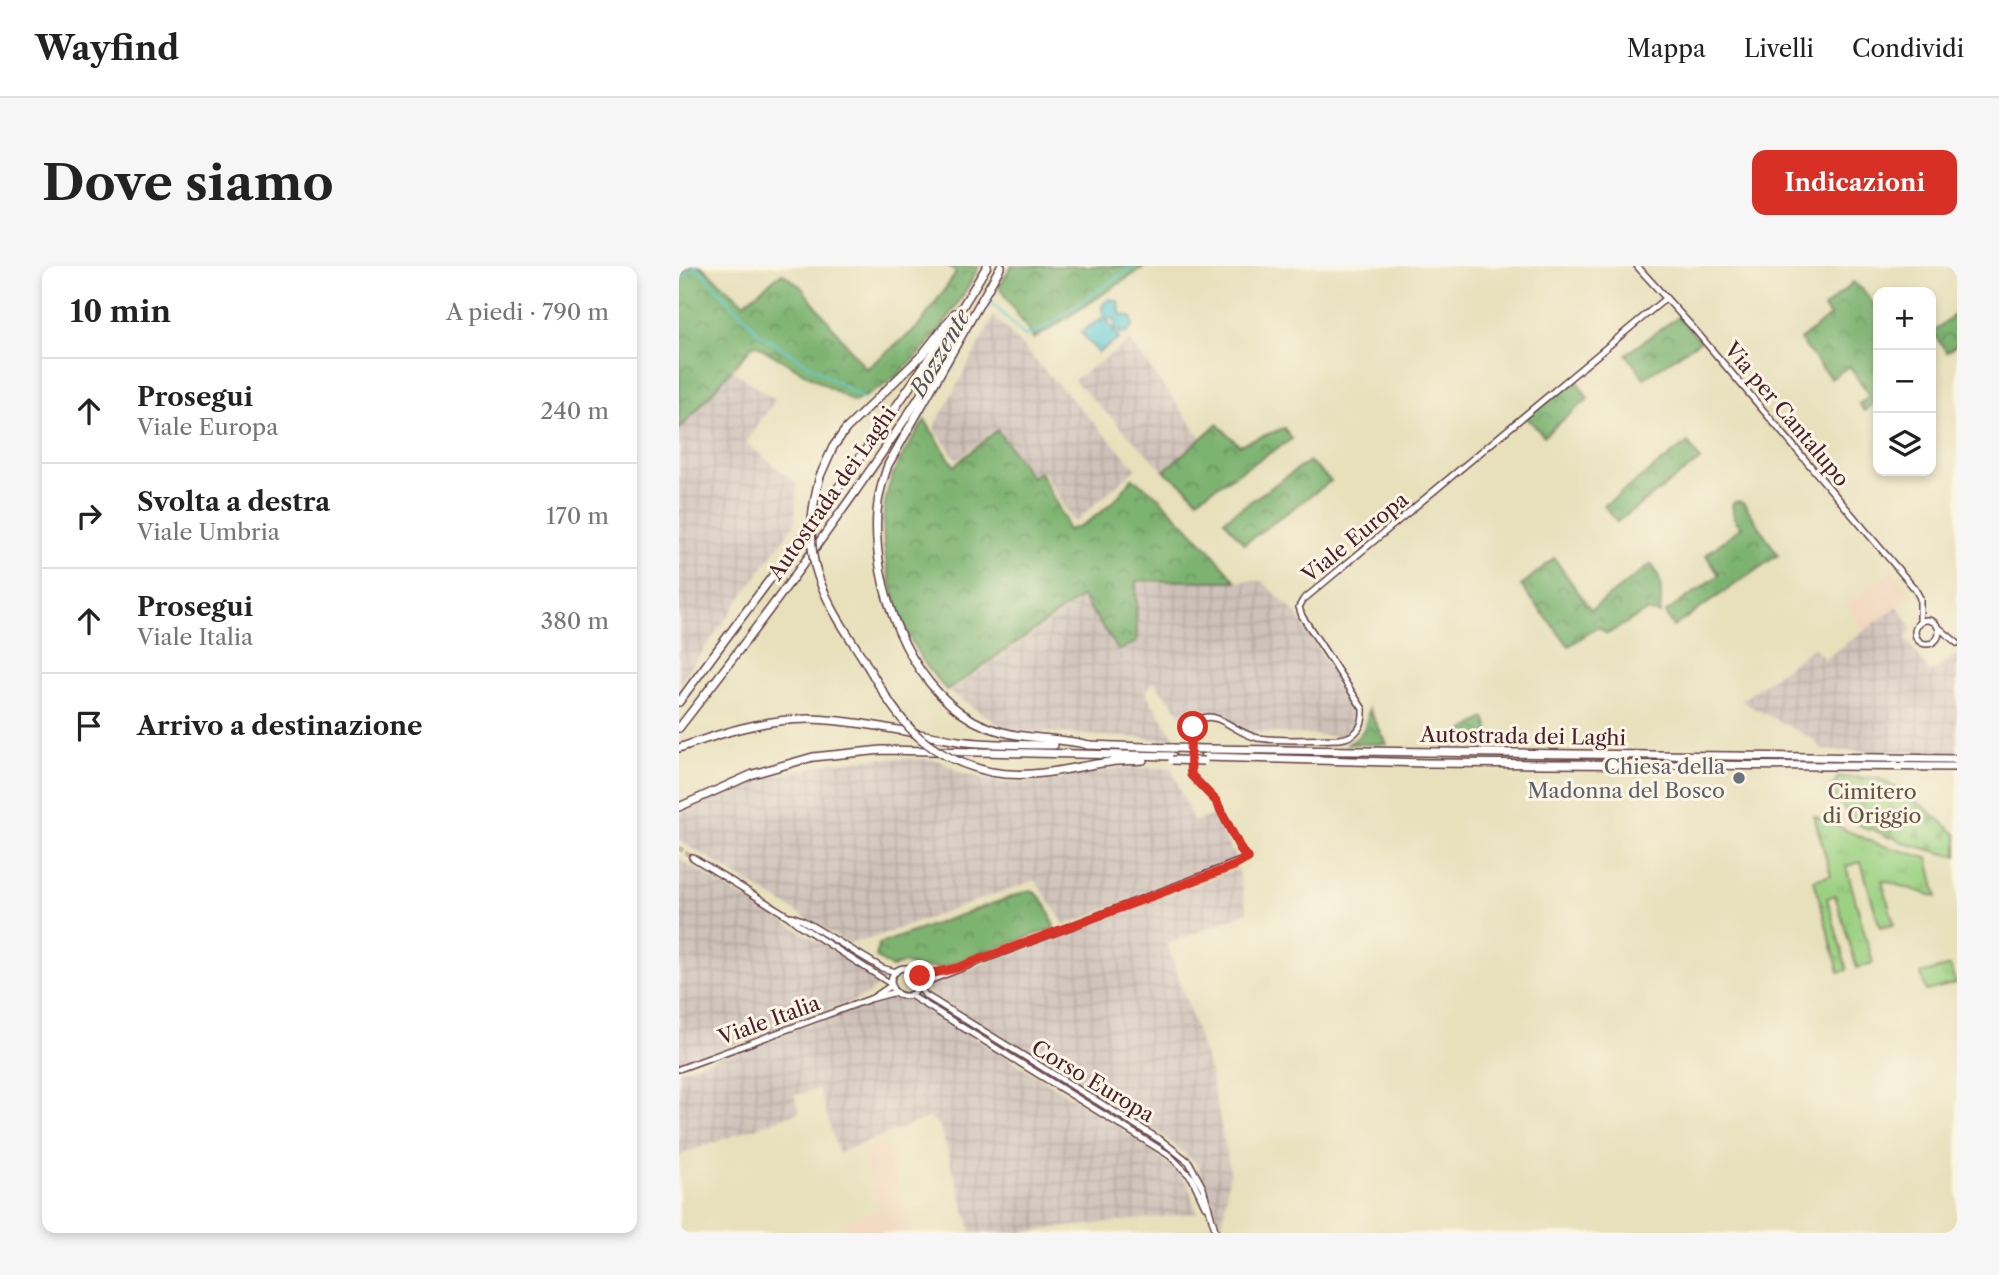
<!DOCTYPE html>
<html lang="it">
<head>
<meta charset="utf-8">
<style>
	:root { --surface:#fff; --page:#f6f6f6; --text:#222; --muted:#767676; --line:#e0e0e0; --accent:#d93025 }
	body { margin:0; font-family:"Libre Caslon Text",serif; background:var(--page); color:var(--text) }
	.controls { position:absolute; right:21px; top:21px; display:grid; overflow:hidden; border-radius:14px; box-shadow:0 4px 10px #0003 }
	.controls button { width:63px; height:63px; display:grid; place-items:center; padding:0; border:0; border-bottom:2px solid var(--line); background:var(--surface); color:var(--text); font:35px sans-serif }
	.stop { position:absolute; width:21px; height:21px; margin:-16px; border:5px solid #d93025; border-radius:50%; background:#fff }
	.stop.end { background:#d93025; border-color:#fff; box-shadow:0 2px 7px #0008 }
	.list { margin:0; padding:0; list-style:none }
	h2 { display:flex; justify-content:space-between; align-items:center; height:91px; margin:0; padding:0 28px; font-size:30px }
	h2 small { font-size:23px; font-weight:400; color:var(--muted) }
	.list li { display:grid; grid-template-columns:46px 1fr auto; gap:21px; align-items:center; box-sizing:border-box; height:105px; padding:0 28px; border-top:2px solid var(--line) }
	.list b { display:block; font-size:26px; white-space:nowrap }
	.list p { margin:0; font-size:23px; white-space:nowrap; color:var(--muted) }
	.list em { font-size:23px; font-style:normal; color:var(--muted) }
	.icon { flex:none; width:38px; height:38px; fill:none; stroke:currentColor; stroke-width:2; stroke-linecap:round; stroke-linejoin:round }
	.map { position:relative; flex:none; width:1278px; height:967px; overflow:hidden; border-radius:14px }
	header { display:flex; align-items:center; gap:42px; box-sizing:border-box; height:98px; padding:0 35px; background:var(--surface); border-bottom:2px solid var(--line) }
	header strong { font-size:33px }
	nav { display:flex; gap:38px; margin-inline-start:auto; font-size:24px }
	.intro { display:flex; align-items:center; justify-content:space-between; box-sizing:border-box; height:168px; padding:0 42px }
	h1 { margin:0; font-size:49px }
	.button { padding:18px 32px; border-radius:14px; background:var(--accent); color:#fff; font-size:24px; font-weight:700 }
	main { display:flex; gap:42px; padding:0 42px }
	aside { flex:1; background:var(--surface); border-radius:14px; box-shadow:0 4px 10px #0003 }
	.map>svg:first-child { display:block }
	.built { fill:#f1d5bc }
	.industrial { fill:url(#industrial-grid) }
	.forest { fill:url(#forest-crowns); stroke:#64694e; stroke-width:2 }
	.cemetery { fill:url(#cemetery-stones); stroke:#737857; stroke-width:2 }
	.park { fill:url(#park-tufts); stroke:#737857; stroke-width:2 }
	.water { fill:url(#water-ripples); stroke:#547480; stroke-width:2 }
	.lines { fill:none; stroke-linecap:round; stroke-linejoin:round }
	.stream { stroke:#5dcad4; stroke-width:2 }
	.secondary-tunnel { stroke:#c8b99e; stroke-width:5; stroke-dasharray:5 2.5; stroke-linecap:butt }
	.secondary-casing { stroke:#623c41; stroke-width:8 }
	.highway-casing { stroke:#623c41; stroke-width:10 }
	.secondary { stroke:#fff; stroke-width:5 }
	.highway { stroke:#fff; stroke-width:7 }
	.highway-bridge-casing { stroke:#623c41; stroke-width:10; stroke-linecap:butt }
	.highway-bridge { stroke:#fff; stroke-width:7 }
	.route { stroke:#d93025; stroke-width:9 }
	.worship-dot { fill:#6b7280; stroke:#fcf5e5; stroke-width:2.5 }
	.labels { text-anchor:middle; dominant-baseline:central; stroke-width:6; stroke-linejoin:round; paint-order:stroke }
	.street-label { font-size:21px; fill:#4a1f2b; stroke:#fcf5e5 }
	.worship-label { font-size:21px; fill:#5b616d; stroke:#fcf5e5; text-anchor:end }
	.park-label { font-size:21px; fill:#635445; stroke:#fcf5e5 }
	.water-label { font-size:23px; font-style:italic; fill:#50525e; stroke:#fcf5e5 }
</style>
</head>
<body>
<header>
<strong>Wayfind</strong>
<nav><a>Mappa</a><a>Livelli</a><a>Condividi</a></nav>
</header>
<div class="intro"><h1>Dove siamo</h1><a class="button">Indicazioni</a></div>
<main>
<aside>
<h2>10 min<small>A piedi · 790 m</small></h2>
<ul class="list">
<li><svg class="icon" aria-label="ahead" viewBox="0 0 24 24"><path d="M12 20V5M6 11l6-6 6 6"/></svg><div><b>Prosegui</b><p>Viale Europa</p></div><em>240 m</em></li>
<li><svg class="icon" aria-label="right" viewBox="0 0 24 24"><path d="M7 20v-9h11M14 6l5 5-5 5"/></svg><div><b>Svolta a destra</b><p>Viale Umbria</p></div><em>170 m</em></li>
<li><svg class="icon" aria-label="ahead" viewBox="0 0 24 24"><path d="M12 20V5M6 11l6-6 6 6"/></svg><div><b>Prosegui</b><p>Viale Italia</p></div><em>380 m</em></li>
<li><svg class="icon" aria-label="arrive" viewBox="0 0 24 24"><path d="M6 21V4h12l-3 4 3 4H6"/></svg><div><b>Arrivo a destinazione</b></div></li>
</ul>
</aside>
<div class="map">
<svg width="1278" height="967" viewBox="0 0 1278 967">
	<defs>
		<pattern id="industrial-grid" width="8" height="8" patternUnits="userSpaceOnUse" patternTransform="scale(1.75)"><rect width="8" height="8" fill="#cec1b9"/><path d="M0 4h8M4 0v8" fill="none" stroke="#b2a59f"/></pattern>
		<pattern id="forest-crowns" width="20" height="18" patternUnits="userSpaceOnUse" patternTransform="scale(1.75)"><rect width="20" height="18" fill="#7db371"/><path d="M2 6a3 3 0 1 1 6 0M12 15a3 3 0 1 1 6 0" fill="none" stroke="#68915d"/></pattern>
		<pattern id="cemetery-stones" width="16" height="16" patternUnits="userSpaceOnUse" patternTransform="scale(1.75)"><rect width="16" height="16" fill="#9cd183"/><path d="M2 7V4a2 2 0 0 1 4 0v3zM10 15v-3a2 2 0 0 1 4 0v3z" fill="#88b371"/></pattern>
		<pattern id="park-tufts" width="24" height="20" patternUnits="userSpaceOnUse" patternTransform="scale(1.75)"><rect width="24" height="20" fill="#9cd183"/><path d="M3 7l-1-3M5 7V3M7 7l1-3M15 17l-1-3M17 17v-4M19 17l1-3" fill="none" stroke="#88b371"/></pattern>
		<pattern id="water-ripples" width="26" height="14" patternUnits="userSpaceOnUse" patternTransform="scale(1.75)"><rect width="26" height="14" fill="#5dcad4"/><path d="M2 4q2-2 4 0t4 0M15 11q2-2 4 0t4 0" fill="none" stroke="#52adb6"/></pattern>
	</defs>
	<rect width="100%" height="100%" fill="#fcf5e5"/>
	<filter id="ink" filterUnits="userSpaceOnUse"><feTurbulence type="fractalNoise" baseFrequency=".0143" numOctaves="2"/><feDisplacementMap in="SourceGraphic" scale="14" xChannelSelector="R" yChannelSelector="G"/><feConvolveMatrix kernelMatrix="1 2 1 2 8 2 1 2 1" color-interpolation-filters="sRGB"/></filter>
	<filter id="wash" filterUnits="userSpaceOnUse"><feTurbulence type="fractalNoise" baseFrequency=".00686" numOctaves="4" result="noise"/><feDisplacementMap in="SourceGraphic" scale="28" xChannelSelector="R" yChannelSelector="G"/><feGaussianBlur stdDeviation="1.57" result="paint"/><feColorMatrix in="noise" values="0 0 0 0 0 0 0 0 0 0 0 0 0 0 0 0 0 1.4 0 .05"/><feComposite in="paint" operator="in"/></filter>
	<g filter="url(#wash)">
		<rect width="100%" height="100%" fill="#e7e0bb"/>
		<g class="built">
			<path d="M1214,304l18,25 -46,35 -18,-26z"/>
			<path d="M201,877l7,3 25,87h-68l-3,-11 38,-12 -17,-60z"/>
		</g>
		<g class="industrial">
			<path d="M315,50l142,152 -62,55 -32,-53 -9,6 -37,-48 -39,32 -23,-32z"/>
			<path d="M451,75l71,96 -37,34 -90,-91z"/>
			<path d="M53,104l43,30 -29,43 50,40 -1,40 -116,161v-254z"/>
			<path d="M583,315l36,35 58,96 -5,17 -9,7 -92,-4 -35,-19h-11l-14,12 -36,-43 -9,10 31,48 -169,-10 -57,-38 133,-93 37,54 18,-10 -1,-60z"/>
			<path d="M1219,340l13,20 -1,8 -5,4 25,35 27,-19v99l-134,-3 -14,-13 -68,-36 73,-54 10,13z"/>
			<path d="M197,492l59,1 29,15 39,9 39,-1 75,-14h54l22,54 21,-7 22,45 -24,11 -147,54 -30,-45 -166,59 -22,4 -168,-103v-25l65,-32 85,-20z"/>
			<path d="M0,593l205,122 -14,12 -23,11 -168,61z"/>
			<path d="M559,602l9,44 -80,32 42,124 21,102 -8,58 -25,-64 -41,-34 -222,-134 -6,-5 -3,-6z"/>
			<path d="M208,730l21,4 49,26 172,107 43,33 16,18 9,29 -185,20h-40l-33,-109 -11,-6 -90,35 -19,-64 -25,6 5,17 -120,43v-84z"/>
		</g>
		<g class="forest">
			<path d="M14,0h8l43,37 38,-30 19,14 65,82 52,-42 38,-54 -7,-7h30c-22,44 -55,91 -96,120 -9,6 -20,11 -29,16l-100,-58 -75,86v-154z"/>
			<path d="M332,0h135l-112,73 -35,-52z"/>
			<path d="M1174,16l10,8 15,20v89l-13,12 -6,-7 11,-8 -21,-30 -18,13 -31,-39 30,-24 -6,-8z"/>
			<path d="M1278,47v31l-10,8 -15,-20z"/>
			<path d="M1000,50l21,25 -56,37 -18,-24z"/>
			<path d="M897,113l12,20 -44,37 -19,-20z"/>
			<path d="M246,154l29,46 43,-36 34,47 9,-5 24,46 3,12c23,-4 54,-33 65,-52l23,16 53,54 28,33h-100l1,61 -18,9 -37,-54 -135,94c-8,-10 -17,-19 -24,-30 -29,-44 -50,-124 -34,-175 7,-25 23,-45 36,-66z"/>
			<path d="M538,158l22,21 45,-17 8,11 -95,60 -11,-12 -22,-16z"/>
			<path d="M1009,176l12,18 -83,62 -13,-16z"/>
			<path d="M630,195l22,20 -87,63 -20,-24z"/>
			<path d="M1058,235l6,1 35,53 -105,72 -8,-14 54,-38 -13,-20 35,-28 -7,-9 -2,-14z"/>
			<path d="M875,292l37,52 60,-46c13,15 10,31 9,50l-13,-3 -40,23 -9,-7 -29,19 -48,-60z"/>
			<path d="M690,443l18,35h-39c16,-9 18,-17 21,-35z"/>
			<path d="M806,452l9,24 -55,3z"/>
			<path d="M351,624c16,8 20,22 24,38l-113,40h-23l-15,-5 -11,5 -16,-11 3,-13z"/>
		</g>
		<path class="cemetery" d="M1159,511l40,1 34,19 -1,2 11,6 35,30v22l-53,-14 -12,-7 -2,2 -19,-10 -2,2 -15,-8 -23,-31z"/>
		<g class="park">
			<path d="M1135,550l63,28 51,14 9,39 -55,-17 12,45 -14,3 -19,-66 -15,4 27,97 -16,5 -22,-73 -8,3 20,72 -8,2 -25,-92 17,-5z"/>
			<path d="M1271,700l6,17 -30,8 -5,-17z"/>
		</g>
		<path class="water" d="M431,33l9,3 1,12 11,3 2,8 -6,8h-7l-5,-5v-9l-9,-1 13,21 -21,14 -17,-21 23,-15 -2,-10 3,-5z"/>
		<g class="lines">
			<g class="stream">
				<path d="M0,14l17,-14 65,69 103,64"/>
				<path d="M234,165l37,-58 37,-71 8,4 30,30 17,-7 92,-63"/>
			</g>
		</g>
	</g>
	<g filter="url(#ink)">
		<g class="lines">
			<path class="secondary-tunnel" d="M0,582l13,9"/>
			<defs>
				<g id="secondary">
					<path d="M958,0l58,64 220,259 5,9v25"/>
					<circle cx="1248" cy="366" r="12"/>
					<path d="M1259,361l19,16"/>
					<path d="M13,591l96,59 11,9 92,59"/>
					<path d="M112,650l11,4 80,48 14,4"/>
					<circle cx="226" cy="716" r="14"/>
					<path d="M238,709l23,-3"/>
					<path d="M239,719l330,-127 -6,-6 -26,-51 -25,-26c-2,-19 -6,-68 27,-56 13,5 25,16 40,19 26,4 55,1 82,1 17,-2 24,-14 23,-30l-61,-93 -3,-9 4,-7 363,-302"/>
					<path d="M239,719l7,10 237,146 27,21 14,26 13,45"/>
					<path d="M231,729l259,160 23,23 13,28"/>
					<path d="M195,731l18,-12"/>
					<path d="M0,803l191,-70 26,-7"/>
				</g>
				<g id="highway">
					<path d="M322,0l-113,199c-5,15 -10,30 -11,47 -5,74 30,172 97,209 41,21 74,14 115,24"/>
					<path d="M141,210l13,-29 13,-18 76,-74 33,-42"/>
					<path d="M0,436c104,-143 219,-285 308,-436"/>
					<path d="M0,462c60,-77 119,-155 176,-236 32,-46 65,-93 93,-142"/>
					<path d="M408,479l86,3"/>
					<path d="M0,482c43,-15 84,-29 130,-29 50,1 100,14 149,22 32,4 64,4 96,4"/>
					<path d="M526,483l752,10"/>
					<path d="M525,491l222,6 531,4"/>
					<path d="M312,506c42,8 79,-5 119,-10 11,-2 22,-1 33,-2"/>
					<path d="M0,541l74,-33 60,-17 69,-7 290,6"/>
				</g>
			</defs>
			<use href="#secondary" class="secondary-casing"/>
			<use href="#highway" class="highway-casing"/>
			<use href="#secondary" class="secondary"/>
			<use href="#highway" class="highway"/>
			<defs>
				<g id="highway-bridge">
					<path d="M141,210c-8,29 -12,60 -5,90 9,34 30,64 49,94 16,27 32,57 56,78 21,18 45,28 71,34"/>
					<path d="M494,482l32,1"/>
					<path d="M493,494l32,1"/>
				</g>
			</defs>
			<use href="#highway-bridge" class="highway-bridge-casing"/>
			<use href="#highway-bridge" class="highway-bridge"/>
		</g>
	</g>
	<g class="lines" filter="url(#ink)">
		<path class="route" d="M241,710l37,-8 277,-102 14,-8 -6,-6 -26,-51 -25,-26 -1,-38 3,-10"/>
	</g>
	<circle class="worship-dot" cx="1060" cy="512" r="7"/>
	<g class="labels">
		<g class="street-label">
			<text transform="translate(1108 148) rotate(50)">Via per Cantalupo</text>
			<text transform="translate(153 227) rotate(-55)">Autostrada dei Laghi</text>
			<text transform="translate(676 271) rotate(-39)">Viale Europa</text>
			<text transform="translate(844 470) rotate(1)">Autostrada dei Laghi</text>
			<text transform="translate(90 754) rotate(-20)">Viale Italia</text>
			<text transform="translate(414 815) rotate(31)">Corso Europa</text>
		</g>
		<g class="worship-label">
			<text x="1046" y="500">Chiesa della<tspan x="1046" dy="24">Madonna del Bosco</tspan></text>
		</g>
		<g class="park-label">
			<text x="1193" y="525">Cimitero<tspan x="1193" dy="24">di Origgio</tspan></text>
		</g>
		<g class="water-label">
			<text transform="translate(261 87) rotate(-60)">Bozzente</text>
		</g>
	</g>
</svg>
<div class="controls">
<button>+</button>
<button>−</button>
<button><svg class="icon" aria-label="layers" viewBox="0 0 24 24"><path d="M12 4l9 5-9 5-9-5zM3 14l9 5 9-5"/></svg></button>
</div>
<div class="stop" style="left:514px;top:461px"></div>
<div class="stop end" style="left:241px;top:710px"></div>
</div>
</main>
</body>
</html>
